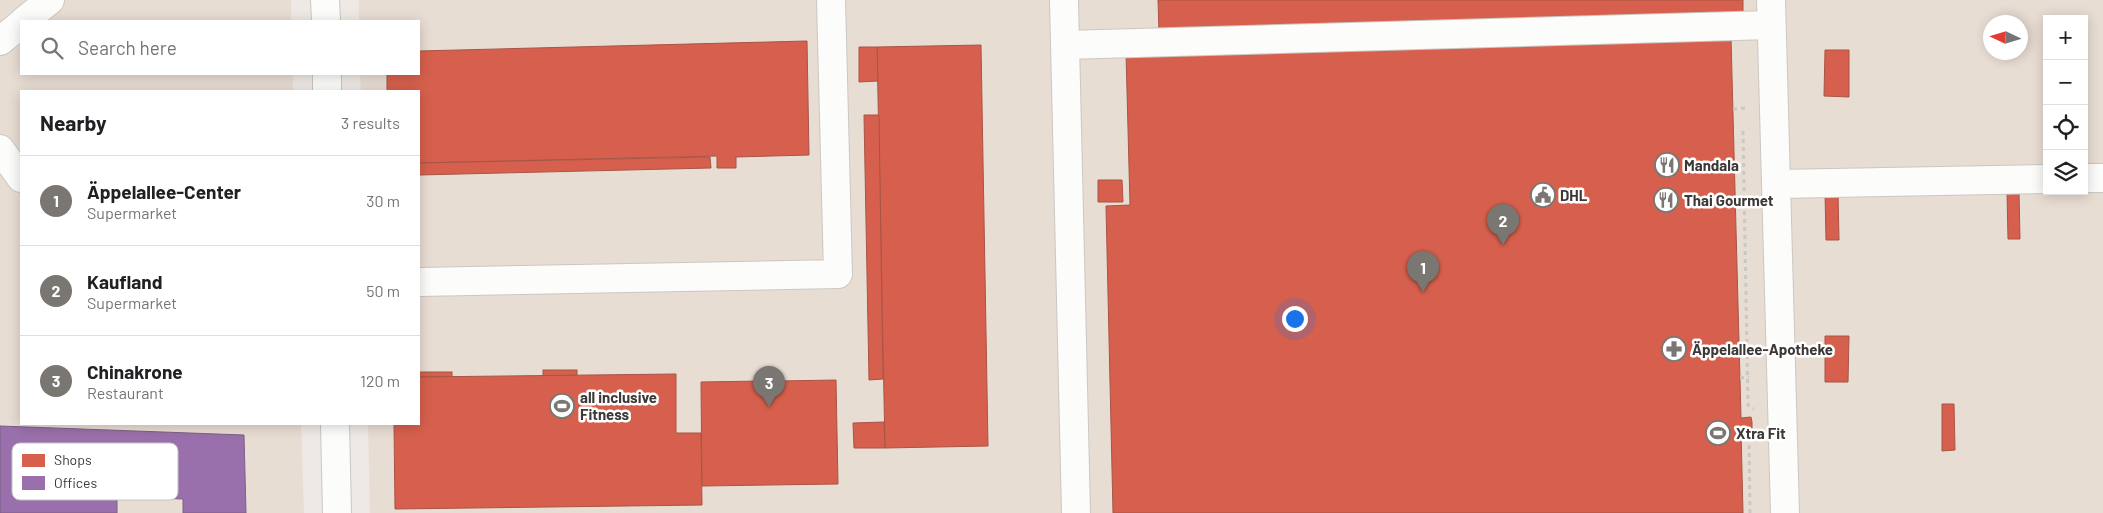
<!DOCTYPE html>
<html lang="en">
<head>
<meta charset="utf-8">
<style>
	:root { --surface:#fff; --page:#f6f6f6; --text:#202124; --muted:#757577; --line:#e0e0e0; --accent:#7a7672 }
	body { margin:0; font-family:Barlow,sans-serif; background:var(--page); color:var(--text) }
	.controls { position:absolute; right:15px; top:15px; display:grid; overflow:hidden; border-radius:0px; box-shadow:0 2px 12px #0003 }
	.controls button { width:45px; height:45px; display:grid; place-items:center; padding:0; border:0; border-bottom:1px solid var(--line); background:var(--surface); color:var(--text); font:25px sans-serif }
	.compass { position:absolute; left:1983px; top:15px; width:45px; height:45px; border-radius:50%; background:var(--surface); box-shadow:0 2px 12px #0003; rotate:274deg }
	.you { position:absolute; left:1294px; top:318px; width:18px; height:18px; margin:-12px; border:4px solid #fff; border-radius:50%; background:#1a73e8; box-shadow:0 0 0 8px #1a73e833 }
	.badge { display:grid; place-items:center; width:32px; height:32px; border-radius:50%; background:var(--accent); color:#fff; font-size:16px; font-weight:700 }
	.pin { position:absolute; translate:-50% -41px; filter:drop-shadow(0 1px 2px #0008) }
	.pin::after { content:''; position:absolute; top:26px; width:18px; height:15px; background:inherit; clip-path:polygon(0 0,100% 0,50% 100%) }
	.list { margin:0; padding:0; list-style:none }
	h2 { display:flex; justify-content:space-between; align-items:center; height:65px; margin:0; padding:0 20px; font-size:21px }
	h2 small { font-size:16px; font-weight:400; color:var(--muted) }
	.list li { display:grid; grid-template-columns:32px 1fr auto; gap:15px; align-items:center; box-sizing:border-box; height:90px; padding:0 20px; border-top:1px solid var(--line) }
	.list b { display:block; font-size:19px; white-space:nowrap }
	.list p { margin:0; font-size:16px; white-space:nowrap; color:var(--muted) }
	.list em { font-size:16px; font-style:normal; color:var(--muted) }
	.icon { flex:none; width:28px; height:28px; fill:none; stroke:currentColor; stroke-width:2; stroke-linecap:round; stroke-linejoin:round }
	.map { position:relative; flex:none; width:2103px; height:513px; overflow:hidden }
	.search { position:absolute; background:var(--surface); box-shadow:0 2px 12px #0003; left:20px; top:20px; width:400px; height:55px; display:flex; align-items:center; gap:12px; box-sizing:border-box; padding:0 18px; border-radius:0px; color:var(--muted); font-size:19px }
	.panel { position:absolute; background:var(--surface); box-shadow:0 2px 12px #0003; left:20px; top:90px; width:400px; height:335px; border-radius:0px }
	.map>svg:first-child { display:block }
	.built { fill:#e8ddd3; fill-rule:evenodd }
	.shops { fill:#d6604d; stroke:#a85446 }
	.offices { fill:#9970ab; stroke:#7d5f88 }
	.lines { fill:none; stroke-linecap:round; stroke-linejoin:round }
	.minor-casing { stroke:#cbc7c3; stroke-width:30 }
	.path { stroke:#cac8c5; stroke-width:3; stroke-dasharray:4 4; stroke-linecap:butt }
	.minor { stroke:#fcfcfb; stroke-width:28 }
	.labels { text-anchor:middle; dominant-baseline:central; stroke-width:5; stroke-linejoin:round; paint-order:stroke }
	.poi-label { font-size:15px; font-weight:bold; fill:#3c3835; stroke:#fff; text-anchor:start }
	.key { fill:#fff; stroke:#c4c3c2; stroke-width:1 }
	.key-label { font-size:14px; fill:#3c3835 }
</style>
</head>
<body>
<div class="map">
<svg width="2103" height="513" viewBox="0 0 2103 513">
	<rect width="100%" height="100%" fill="#eee9e4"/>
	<g class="built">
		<path d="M0,0h291v21h-270v53h272v17h-272v333h280l3,89h-304z"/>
		<path d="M359,0h1744v513h-1733l-2,-89h51v-333h-58l-1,-17h59v-53h-60zM2047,19h37v172h-37zM1990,22h30v30h-30z"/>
	</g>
	<g class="shops">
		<path d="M1158,0h585v16l-584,16z"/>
		<path d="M1731,38l10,380 10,-1 1,5v7l-11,1 2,83h-630l-7,-307 24,-1 -4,-152z"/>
		<path d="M807,41l2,114 -73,2v11h-19v-12l-298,7v-72h-32v-17h32v-23z"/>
		<path d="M981,45l7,401 -103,2 -8,-401z"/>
		<path d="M859,47h18l1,34 -19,1z"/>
		<path d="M1825,50h24v47l-25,-1z"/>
		<path d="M864,115h15l4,264 -14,1z"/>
		<path d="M710,157l1,11 -292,7v-12z"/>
		<path d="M1098,180h24l1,22h-25z"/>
		<path d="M2007,192h12l1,47h-12z"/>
		<path d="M1825,193h13l1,47h-13z"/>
		<path d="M1825,336h24l-1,46h-23z"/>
		<rect x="543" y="370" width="34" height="6"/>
		<rect x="419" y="372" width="33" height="5"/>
		<path d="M771,372h8v9l57,-1 2,104 -136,2 -1,-104 60,-1 -1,-8z"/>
		<path d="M676,374v59h25l1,72 -307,4 -1,-85h25v-47z"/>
		<path d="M1942,404h12l1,46 -13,1z"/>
		<path d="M884,422l1,26h-31l-1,-25z"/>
	</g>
	<path class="offices" d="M0,426l244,9 2,78h-63v-14l-66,-2v16h-117z"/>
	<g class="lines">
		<defs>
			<g id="minor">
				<path d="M325,0l1,21"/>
				<path d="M1064,0l12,513"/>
				<path d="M1771,0l14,513"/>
				<path d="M24,21l26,-21"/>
				<path d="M0,41l21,-17"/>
				<path d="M1065,45l706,-20"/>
				<path d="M327,74v17"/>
				<path d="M0,149l21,29"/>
				<path d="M2084,178h19"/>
				<path d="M1776,184l271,-5"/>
				<path d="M419,282l419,-8 -7,-274"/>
				<path d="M335,424l2,89"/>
			</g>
		</defs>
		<use href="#minor" class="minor-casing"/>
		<g class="path">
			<path d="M1733,109l12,-1"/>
			<path d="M1743,131l5,274 6,4"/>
			<path d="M1740,378l9,-1"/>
			<path d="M1741,438h8"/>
			<path d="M1750,513l-1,-75 6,-4"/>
		</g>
		<use href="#minor" class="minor"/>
	</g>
	<defs>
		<symbol id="restaurant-ring" viewBox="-11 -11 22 22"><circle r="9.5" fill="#fff" stroke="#7a7672" stroke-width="1.5"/><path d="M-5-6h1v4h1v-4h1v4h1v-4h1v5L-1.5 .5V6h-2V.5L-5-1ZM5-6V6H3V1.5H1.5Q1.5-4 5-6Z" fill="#7a7672"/></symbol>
		<symbol id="civic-ring" viewBox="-11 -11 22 22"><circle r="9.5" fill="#fff" stroke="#7a7672" stroke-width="1.5"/><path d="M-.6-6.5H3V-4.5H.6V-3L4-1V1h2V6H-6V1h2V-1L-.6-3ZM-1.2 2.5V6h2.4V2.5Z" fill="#7a7672"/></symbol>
		<symbol id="pharmacy-ring" viewBox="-11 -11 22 22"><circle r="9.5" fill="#fff" stroke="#7a7672" stroke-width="1.5"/><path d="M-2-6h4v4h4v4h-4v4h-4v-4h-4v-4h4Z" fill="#7a7672"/></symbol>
		<symbol id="stadium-ring" viewBox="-11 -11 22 22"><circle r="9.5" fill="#fff" stroke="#7a7672" stroke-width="1.5"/><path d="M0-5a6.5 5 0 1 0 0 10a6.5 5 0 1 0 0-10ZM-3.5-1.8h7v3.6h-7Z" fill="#7a7672"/></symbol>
	</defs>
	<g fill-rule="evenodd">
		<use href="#restaurant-ring" x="1653" y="151" width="28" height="28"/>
		<use href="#civic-ring" x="1529" y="181" width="28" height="28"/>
		<use href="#restaurant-ring" x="1652" y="186" width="28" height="28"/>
		<use href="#pharmacy-ring" x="1660" y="335" width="28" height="28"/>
		<use href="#stadium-ring" x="548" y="392" width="28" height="28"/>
		<use href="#stadium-ring" x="1704" y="419" width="28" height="28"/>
	</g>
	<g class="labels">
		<g class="poi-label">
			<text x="1684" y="165">Mandala</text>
			<text x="1560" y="195">DHL</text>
			<text x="1684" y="200">Thai Gourmet</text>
			<text x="1692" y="349">Äppelallee-Apotheke</text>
			<text x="580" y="397">all inclusive<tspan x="580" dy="17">Fitness</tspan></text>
			<text x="1736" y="433">Xtra Fit</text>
		</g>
	</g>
	<rect x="12" y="443" width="166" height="57" rx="8" class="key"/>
	<rect x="22" y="454" width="23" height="13" fill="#d6604d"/>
	<rect x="22" y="476" width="23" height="14" fill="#9970ab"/>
	<g class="key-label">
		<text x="54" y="465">Shops</text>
		<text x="54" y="488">Offices</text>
	</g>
</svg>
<div class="controls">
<button>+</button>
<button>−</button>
<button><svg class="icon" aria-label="locate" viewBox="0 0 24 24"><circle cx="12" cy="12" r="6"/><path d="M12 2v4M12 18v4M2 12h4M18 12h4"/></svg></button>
<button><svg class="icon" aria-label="layers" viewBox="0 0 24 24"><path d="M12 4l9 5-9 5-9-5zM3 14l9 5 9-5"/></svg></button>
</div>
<svg class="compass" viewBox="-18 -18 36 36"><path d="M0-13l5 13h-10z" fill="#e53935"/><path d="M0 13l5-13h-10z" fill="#757577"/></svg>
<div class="you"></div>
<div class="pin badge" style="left:1423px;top:292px">1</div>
<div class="pin badge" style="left:1503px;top:245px">2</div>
<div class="pin badge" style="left:769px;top:407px">3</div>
<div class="search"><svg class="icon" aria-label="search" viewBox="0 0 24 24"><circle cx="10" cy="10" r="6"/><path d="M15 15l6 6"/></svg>Search here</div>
<section class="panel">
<h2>Nearby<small>3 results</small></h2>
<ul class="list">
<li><span class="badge">1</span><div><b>Äppelallee-Center</b><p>Supermarket</p></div><em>30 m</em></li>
<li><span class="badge">2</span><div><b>Kaufland</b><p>Supermarket</p></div><em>50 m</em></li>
<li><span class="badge">3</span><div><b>Chinakrone</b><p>Restaurant</p></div><em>120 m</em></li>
</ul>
</section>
</div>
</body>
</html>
